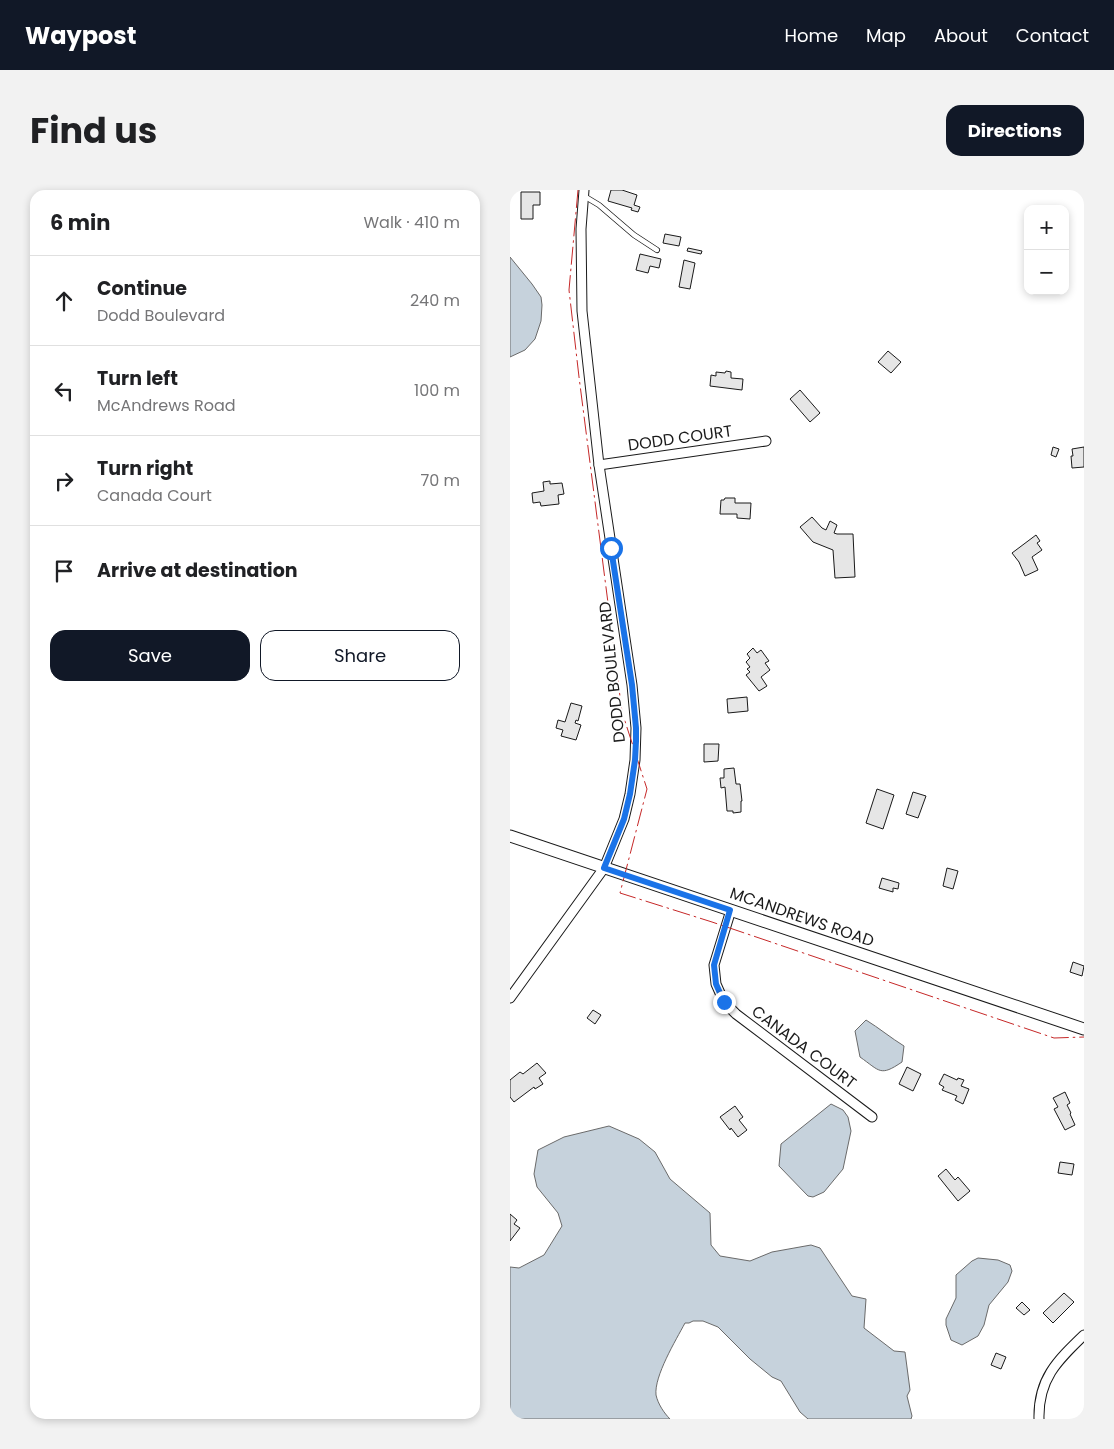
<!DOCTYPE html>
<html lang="en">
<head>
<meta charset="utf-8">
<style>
	:root { --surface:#fff; --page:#f2f2f2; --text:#202124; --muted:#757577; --line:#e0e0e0; --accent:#111827 }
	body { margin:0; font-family:Poppins,sans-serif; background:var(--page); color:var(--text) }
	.controls { position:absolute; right:15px; top:15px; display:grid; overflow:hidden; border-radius:10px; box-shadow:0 2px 8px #0003 }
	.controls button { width:45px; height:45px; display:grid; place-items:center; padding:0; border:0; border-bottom:1px solid var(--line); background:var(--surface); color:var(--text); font:25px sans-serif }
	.stop { position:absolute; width:15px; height:15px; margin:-11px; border:4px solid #1a73e8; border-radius:50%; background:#fff }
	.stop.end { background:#1a73e8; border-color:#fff; box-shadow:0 1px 5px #0008 }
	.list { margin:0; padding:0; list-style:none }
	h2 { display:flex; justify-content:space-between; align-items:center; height:65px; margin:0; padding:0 20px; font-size:21px }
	h2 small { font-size:16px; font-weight:400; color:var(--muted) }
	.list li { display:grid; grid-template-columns:32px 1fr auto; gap:15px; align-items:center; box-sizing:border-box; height:90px; padding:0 20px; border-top:1px solid var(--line) }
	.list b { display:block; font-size:19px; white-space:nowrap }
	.list p { margin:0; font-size:16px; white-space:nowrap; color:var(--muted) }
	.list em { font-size:16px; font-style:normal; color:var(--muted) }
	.actions { display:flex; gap:10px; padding:15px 20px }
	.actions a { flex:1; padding:11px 0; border:1px solid var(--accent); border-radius:15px; text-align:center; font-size:18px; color:var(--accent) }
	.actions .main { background:var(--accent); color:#fff }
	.icon { flex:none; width:28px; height:28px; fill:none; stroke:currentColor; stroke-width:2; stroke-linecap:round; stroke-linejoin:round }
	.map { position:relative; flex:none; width:574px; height:1229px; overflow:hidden; border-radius:15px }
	header { display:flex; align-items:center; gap:30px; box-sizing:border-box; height:70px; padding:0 25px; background:var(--accent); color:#fff }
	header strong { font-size:24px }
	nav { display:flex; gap:28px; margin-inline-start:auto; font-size:18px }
	.intro { display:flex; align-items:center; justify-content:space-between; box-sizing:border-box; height:120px; padding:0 30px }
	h1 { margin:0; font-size:35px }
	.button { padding:12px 22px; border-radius:15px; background:var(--accent); color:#fff; font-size:18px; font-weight:700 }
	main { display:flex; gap:30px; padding:0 30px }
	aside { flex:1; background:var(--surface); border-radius:15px; box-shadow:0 2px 8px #0003 }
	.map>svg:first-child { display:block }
	.water { fill:#c6d2dc; stroke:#6a6a6a }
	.building { fill:#e6e6e6; stroke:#1a1a1a }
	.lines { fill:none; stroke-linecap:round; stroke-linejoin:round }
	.lane-casing { stroke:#1a1a1a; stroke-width:6 }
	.street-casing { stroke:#1a1a1a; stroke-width:11 }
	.secondary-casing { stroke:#1a1a1a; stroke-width:13 }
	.lane { stroke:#fff; stroke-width:4.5 }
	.street { stroke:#fff; stroke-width:9 }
	.secondary { stroke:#fff; stroke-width:11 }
	.power { stroke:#c62828; stroke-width:1; stroke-dasharray:18 4 2.5 4; stroke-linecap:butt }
	.route { stroke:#1a73e8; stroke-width:6 }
	.labels { text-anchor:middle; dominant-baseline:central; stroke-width:4; stroke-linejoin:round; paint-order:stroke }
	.street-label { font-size:16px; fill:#1a1a1a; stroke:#fff }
</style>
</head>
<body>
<header>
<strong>Waypost</strong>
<nav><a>Home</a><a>Map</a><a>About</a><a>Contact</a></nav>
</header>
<div class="intro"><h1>Find us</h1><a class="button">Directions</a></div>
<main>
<aside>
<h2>6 min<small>Walk · 410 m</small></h2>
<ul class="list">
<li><svg class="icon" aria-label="ahead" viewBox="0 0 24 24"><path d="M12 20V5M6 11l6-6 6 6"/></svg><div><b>Continue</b><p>Dodd Boulevard</p></div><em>240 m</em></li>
<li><svg class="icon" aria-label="left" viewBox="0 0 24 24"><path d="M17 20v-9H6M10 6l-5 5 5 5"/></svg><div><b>Turn left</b><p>McAndrews Road</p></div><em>100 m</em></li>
<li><svg class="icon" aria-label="right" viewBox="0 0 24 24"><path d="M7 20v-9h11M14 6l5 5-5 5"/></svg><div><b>Turn right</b><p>Canada Court</p></div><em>70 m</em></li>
<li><svg class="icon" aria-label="arrive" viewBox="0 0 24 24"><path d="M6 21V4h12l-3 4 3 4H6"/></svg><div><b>Arrive at destination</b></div></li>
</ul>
<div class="actions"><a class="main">Save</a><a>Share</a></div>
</aside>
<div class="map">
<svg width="574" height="1229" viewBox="0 0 574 1229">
	<rect width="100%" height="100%" fill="#fff"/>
	<g class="water">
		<path d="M0,67l22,27 9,13 1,8 -1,16 -6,18 -10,11 -15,7z"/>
		<path d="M356,830c13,8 25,18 38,26l-2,16c-22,15 -22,9 -42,-5l-5,-26z"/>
		<path d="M321,914l12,6 5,7 3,14 -8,38 -19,23 -11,5 -5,-1 -29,-30 2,-22z"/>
		<path d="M99,936l30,13 16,13 15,27 40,34 1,32 9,11 30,5 22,-9 39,-7 9,3 32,48 14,3 -2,29 30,23 11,1 5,38 -3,6 5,20 -1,3h-103l-8,-7 -19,-31 -9,-4 -22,-18 -32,-32 -15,-6h-10l-4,2h-4c-9,17 -31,53 -29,72 2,9 8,18 14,24h-160v-152l9,1 25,-13 18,-29 -4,-13 -21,-26 -3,-13 4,-24 26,-13z"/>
		<path d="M468,1068l20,2 12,5 2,6 -4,11 -19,23 -5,20 -6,11 -16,9 -11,-5 -5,-15v-6l10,-21v-23l16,-14z"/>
	</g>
	<g class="building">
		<path d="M101,0h11l15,5 -3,10 6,2 -2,5 -7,-2 1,-2 -24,-7z"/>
		<path d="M11,2h19v13h-7v14h-12z"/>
		<path d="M155,44l16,3 -2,9 -16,-3z"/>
		<path d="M178,58l14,3 -1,3 -14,-3z"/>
		<path d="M130,64l21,5 -2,9 -9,-2 -2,7 -12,-3z"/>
		<path d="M174,70l11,3 -5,26 -11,-2z"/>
		<path d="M378,161l13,11 -10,11 -13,-11z"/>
		<path d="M216,181l5,1v6l12,1 -1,11 -32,-4 1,-11 5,1v-4l9,1z"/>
		<path d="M290,200l20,23 -10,9 -20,-23z"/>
		<path d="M543,257l6,2 -3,8 -5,-2z"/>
		<path d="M574,257v20l-12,1 -1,-12h2l-1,-7z"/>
		<path d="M40,291v3l12,-1 2,11 -6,1 1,9 -18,2 -1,-4 -7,1 -1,-10 12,-2 -1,-9z"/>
		<path d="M215,308h10v5h16l-1,16 -13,-1v-4h-17l1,-14h3z"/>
		<path d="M302,327l10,11 4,2 4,-9 7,4 -3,8 3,1h16l2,43 -20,1 -2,-28 -20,-8 -13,-15z"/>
		<path d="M526,345l4,6 -3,2 5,7 -10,7 6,13 -13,6 -6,-14 -7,-9z"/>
		<path d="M243,458l4,5 4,-3 8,11 -4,2 5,7 -9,7 6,9 -8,5 -13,-16 4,-3 -3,-3 3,-2 -4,-5 4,-4 -3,-4z"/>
		<path d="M237,507l1,14 -20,2 -1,-14z"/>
		<path d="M61,513l11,3 -4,15 -2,-1 -1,3 6,2 -5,15 -15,-4 2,-6 -7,-2 2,-8 7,2z"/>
		<path d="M194,554h15l-1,17 -14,1z"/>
		<path d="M224,578l2,16h4l2,17h-1v11l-8,1v-2h-6l-2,-24 -4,1 -1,-10h4v-9z"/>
		<path d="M367,599l17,6 -11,34 -17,-6z"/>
		<path d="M403,602l13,4 -8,22 -12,-4z"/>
		<path d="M437,678l11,3 -5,18 -10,-3z"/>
		<path d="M372,688l17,5 -1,6 -5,-1v4l-14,-4z"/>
		<path d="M563,772l11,4 -2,10 -12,-4z"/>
		<path d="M83,820l8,5 -6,9 -8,-6z"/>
		<path d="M27,873l9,10 -7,5 4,6 -8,5 -1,-2 -20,15 -4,-5v-17l10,-8 3,2z"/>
		<path d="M397,877l14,7 -8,17 -14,-7z"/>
		<path d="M434,884l13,6 1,-2 6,2 -3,6 8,3 -6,15 -8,-4 2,-4 -15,-6 2,-3 -5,-3z"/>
		<path d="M555,902l5,11 -3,2 4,8 -1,1 5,11 -10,5 -11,-21 4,-2 -5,-9z"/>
		<path d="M225,916l8,11 -4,3 8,10 -9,7 -7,-9 -1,2 -10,-13z"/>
		<path d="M550,972l14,2 -2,11 -14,-2z"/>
		<path d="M436,979l9,11 3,-3 12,14 -12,10 -20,-25z"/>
		<path d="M0,1024l7,6 -3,4 6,4 -10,13z"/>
		<path d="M554,1103l10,9 -21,21 -10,-10z"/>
		<path d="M512,1112l8,8 -6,5 -8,-7z"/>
		<path d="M486,1163l10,4 -5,12 -10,-4z"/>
	</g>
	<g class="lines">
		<defs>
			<path id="lane" d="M74,6l15,9 35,30 23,15"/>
			<g id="street">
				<path d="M89,275l167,-24"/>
				<path d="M221,720l-17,55 2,19 8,18 12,12 136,103"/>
				<path d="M0,808l94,-130 20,-49 6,-25 5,-34 1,-32 -4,-43 -33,-220 -17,-154 -1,-82 3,-39"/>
				<path d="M529,1229c-1,-40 18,-58 45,-84"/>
			</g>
			<path id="secondary" d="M0,646l574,193"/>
		</defs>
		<use href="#lane" class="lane-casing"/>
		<use href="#street" class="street-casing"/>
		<use href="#secondary" class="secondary-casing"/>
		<use href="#lane" class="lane"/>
		<use href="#street" class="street"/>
		<use href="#secondary" class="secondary"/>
		<path class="power" d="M68,0l-9,100 10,87 43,335 25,77 -27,104 92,29 342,116 30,-1"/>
	</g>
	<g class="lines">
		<path class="route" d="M101,358l21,137 4,43v13l-1,19 -5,34 -6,25 -20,49 126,42 -16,55 2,19 8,18"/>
	</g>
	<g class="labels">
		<g class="street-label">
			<text transform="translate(170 248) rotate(-8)">DODD COURT</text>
			<text transform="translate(102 482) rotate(-96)">DODD BOULEVARD</text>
			<text transform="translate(292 727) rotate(19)">MCANDREWS ROAD</text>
			<text transform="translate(294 857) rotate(37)">CANADA COURT</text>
		</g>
	</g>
</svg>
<div class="controls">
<button>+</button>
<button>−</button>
</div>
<div class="stop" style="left:101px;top:358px"></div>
<div class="stop end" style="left:214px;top:812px"></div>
</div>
</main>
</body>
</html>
